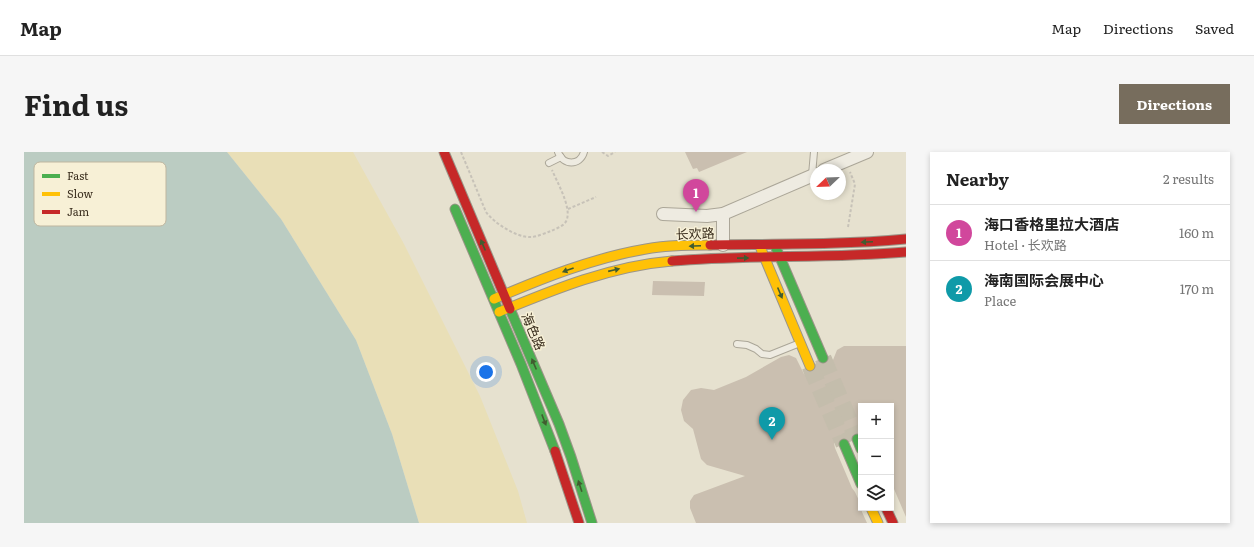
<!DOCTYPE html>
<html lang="en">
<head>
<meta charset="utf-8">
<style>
	:root { --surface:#fff; --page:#f6f6f6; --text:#222; --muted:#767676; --line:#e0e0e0; --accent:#776d5d }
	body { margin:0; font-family:Literata,"Noto Sans SC",serif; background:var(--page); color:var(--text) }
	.controls { position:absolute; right:12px; bottom:12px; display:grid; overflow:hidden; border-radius:0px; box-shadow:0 2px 6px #0003 }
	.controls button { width:36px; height:36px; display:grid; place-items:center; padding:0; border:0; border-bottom:1px solid var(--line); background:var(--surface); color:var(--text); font:20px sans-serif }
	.compass { position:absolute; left:786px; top:12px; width:36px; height:36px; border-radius:50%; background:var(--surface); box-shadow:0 2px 6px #0003; rotate:247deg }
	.you { position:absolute; left:462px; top:220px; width:14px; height:14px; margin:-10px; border:3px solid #fff; border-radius:50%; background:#1a73e8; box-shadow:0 0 0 6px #1a73e833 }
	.badge { display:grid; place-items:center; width:26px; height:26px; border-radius:50%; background:var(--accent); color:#fff; font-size:13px; font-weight:700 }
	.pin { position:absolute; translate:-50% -33px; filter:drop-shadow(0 1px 2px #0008) }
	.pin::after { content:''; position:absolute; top:21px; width:14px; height:12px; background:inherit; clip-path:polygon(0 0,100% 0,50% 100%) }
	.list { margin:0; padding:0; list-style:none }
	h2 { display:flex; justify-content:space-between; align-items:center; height:52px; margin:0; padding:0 16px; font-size:17px }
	h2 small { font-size:13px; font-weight:400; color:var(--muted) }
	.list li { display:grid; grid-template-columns:26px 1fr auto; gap:12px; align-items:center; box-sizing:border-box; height:56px; padding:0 16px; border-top:1px solid var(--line) }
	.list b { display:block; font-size:15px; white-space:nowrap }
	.list p { margin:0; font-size:13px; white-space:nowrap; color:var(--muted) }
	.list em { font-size:13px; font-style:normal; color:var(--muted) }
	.icon { flex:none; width:22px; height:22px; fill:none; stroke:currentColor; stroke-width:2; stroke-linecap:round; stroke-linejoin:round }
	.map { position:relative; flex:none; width:882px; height:371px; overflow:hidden; border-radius:0px }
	header { display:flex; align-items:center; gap:24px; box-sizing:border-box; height:56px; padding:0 20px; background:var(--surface); border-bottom:1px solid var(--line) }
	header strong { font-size:19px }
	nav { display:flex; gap:22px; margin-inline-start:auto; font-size:14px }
	.intro { display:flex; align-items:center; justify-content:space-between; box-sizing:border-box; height:96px; padding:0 24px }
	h1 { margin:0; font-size:28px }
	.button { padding:10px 18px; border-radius:0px; background:var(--accent); color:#fff; font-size:14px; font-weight:700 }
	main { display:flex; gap:24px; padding:0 24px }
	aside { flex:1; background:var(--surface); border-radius:0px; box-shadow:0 2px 6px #0003 }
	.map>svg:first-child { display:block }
	.sand { fill:#e9dfb7 }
	.water { fill:#bbccc2 }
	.building { fill:#cabfb0 }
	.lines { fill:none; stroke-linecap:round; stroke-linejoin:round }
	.secondary-tunnel { stroke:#c4bdac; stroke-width:17; stroke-dasharray:17 8; stroke-linecap:butt }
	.lane-casing { stroke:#aba698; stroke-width:8 }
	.street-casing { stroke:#aba698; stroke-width:14 }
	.fast-casing { stroke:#9b9588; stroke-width:11 }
	.slow-casing { stroke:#9b9588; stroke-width:11 }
	.jam-casing { stroke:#9b9588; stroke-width:11 }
	.path { stroke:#c7c2b8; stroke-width:2; stroke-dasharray:3 2; stroke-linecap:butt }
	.lane { stroke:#eeebe1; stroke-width:6 }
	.street { stroke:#eeebe1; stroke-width:12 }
	.fast { stroke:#4caf50; stroke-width:9 }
	.slow { stroke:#ffc107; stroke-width:9 }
	.jam { stroke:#c62828; stroke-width:9 }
	.oneway { fill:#415c30 }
	.labels { text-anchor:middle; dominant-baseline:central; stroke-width:3; stroke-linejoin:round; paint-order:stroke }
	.street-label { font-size:13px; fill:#3b2f1f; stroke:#f7f0d6 }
	.key { fill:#f7f0d6; stroke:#bfb69f; stroke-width:1 }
	.key-label { font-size:11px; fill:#3b2f1f }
</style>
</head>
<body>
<header>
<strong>Map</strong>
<nav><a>Map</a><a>Directions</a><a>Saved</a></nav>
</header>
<div class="intro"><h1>Find us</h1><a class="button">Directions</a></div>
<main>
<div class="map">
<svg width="882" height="371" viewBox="0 0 882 371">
	<rect width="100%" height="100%" fill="#e6e1cf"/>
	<path class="sand" d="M203,0h126l51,92 76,152 38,95 9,32h-108l-27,-89 -36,-94 -75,-121z"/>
	<path class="water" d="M0,0h203l54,67 75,121 36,94 27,89h-395z"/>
	<g class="building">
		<path d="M661,0h62l-48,20 -2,-4 -4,1z"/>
		<path d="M629,129l52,1 -1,14 -52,-1z"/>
		<path d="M820,194h62v171l-15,-35v-76h-30v24h-7l-5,3 -1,2 -3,-1 -5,1 -4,3 -2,5 1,5 17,40 3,4 6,13 1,7 5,11h-171l-6,-15v-7l4,-6 51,-19 -38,-11 -6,-6 -8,-30 -9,-8 -3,-11 2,-10 8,-10 10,-2 13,2 32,-13 35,-20 8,-2 7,3 8,16 4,2 5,-1 5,-4 7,-2 6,-4 6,-15z"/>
	</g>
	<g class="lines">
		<g class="secondary-tunnel">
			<path d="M799,206l34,81"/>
			<path d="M786,214l34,78"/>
		</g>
		<defs>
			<g id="lane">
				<path d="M534,0c5,14 22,14 26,0"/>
				<path d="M525,11l12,-6"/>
				<path d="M788,23l2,-23"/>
				<path d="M713,192l10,1 9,4 6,5 8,1 30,-12"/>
			</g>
			<g id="street">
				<path d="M800,18l43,-18"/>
				<path d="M639,62l44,2 16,-2 93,-40"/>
				<path d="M699,62v31"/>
			</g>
			<g id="fast">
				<path d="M431,57l66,155 34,87"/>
				<path d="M752,96l47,110"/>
				<path d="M486,157l49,115 12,33 21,66"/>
				<path d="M833,287l4,10"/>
				<path d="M820,292l17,40"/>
			</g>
			<g id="slow">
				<path d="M737,97l49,117"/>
				<path d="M470,147c49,-21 99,-41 152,-50 21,-4 42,-4 64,-4"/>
				<path d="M475,160c56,-23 112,-46 173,-51"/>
				<path d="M847,356l7,15"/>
			</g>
			<g id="jam">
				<path d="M420,0l66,157"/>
				<path d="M686,93c65,-1 131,0 196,-6"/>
				<path d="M648,109c78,-7 156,-2 234,-9"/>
				<path d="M531,299l24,72"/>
				<path d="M862,356l7,15"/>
			</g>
		</defs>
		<use href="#lane" class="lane-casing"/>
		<use href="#street" class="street-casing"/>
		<use href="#fast" class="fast-casing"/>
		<use href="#slow" class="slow-casing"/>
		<use href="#jam" class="jam-casing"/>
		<g class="path">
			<path d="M437,0l25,60c8,11 31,26 45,25 6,0 14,-4 20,-6 6,-3 14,-5 16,-12 4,-13 -10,-37 -15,-49"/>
			<path d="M578,0l6,4 7,-4"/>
			<path d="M544,57l28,-12"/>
			<path d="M824,75l7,-43 -5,-12"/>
		</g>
		<use href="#lane" class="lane"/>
		<use href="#street" class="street"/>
		<use href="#fast" class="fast"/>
		<use href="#slow" class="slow"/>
		<use href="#jam" class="jam"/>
	</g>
	<defs><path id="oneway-solid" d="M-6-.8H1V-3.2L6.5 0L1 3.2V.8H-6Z"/></defs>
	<g class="oneway">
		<use href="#oneway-solid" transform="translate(843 90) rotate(178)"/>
		<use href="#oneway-solid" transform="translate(459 93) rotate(-113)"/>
		<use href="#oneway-solid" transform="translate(671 94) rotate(178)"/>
		<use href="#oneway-solid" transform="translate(719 106) rotate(-1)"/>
		<use href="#oneway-solid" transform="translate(544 118) rotate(160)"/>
		<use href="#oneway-solid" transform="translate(590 118) rotate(-13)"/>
		<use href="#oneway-solid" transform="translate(756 141) rotate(67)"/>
		<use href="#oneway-solid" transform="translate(510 212) rotate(-113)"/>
		<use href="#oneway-solid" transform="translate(520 268) rotate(69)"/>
		<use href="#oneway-solid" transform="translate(556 334) rotate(-108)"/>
	</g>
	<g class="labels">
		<g class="street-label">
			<text transform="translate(671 81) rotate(-2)">长欢路</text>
			<text transform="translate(510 179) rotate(67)">海色路</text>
		</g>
	</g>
	<rect x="10" y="10" width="132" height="64" rx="6" class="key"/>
	<rect x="18" y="22" width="18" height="4" fill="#4caf50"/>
	<rect x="18" y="40" width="18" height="4" fill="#ffc107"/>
	<rect x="18" y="58" width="18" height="4" fill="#c62828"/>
	<g class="key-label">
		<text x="43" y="28">Fast</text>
		<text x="43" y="46">Slow</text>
		<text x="43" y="64">Jam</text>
	</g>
</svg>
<div class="controls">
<button>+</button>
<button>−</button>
<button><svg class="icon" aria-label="layers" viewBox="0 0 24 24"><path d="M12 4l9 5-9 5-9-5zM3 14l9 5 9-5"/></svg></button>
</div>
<svg class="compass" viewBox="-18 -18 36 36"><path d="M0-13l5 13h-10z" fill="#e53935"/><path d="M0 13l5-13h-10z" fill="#767676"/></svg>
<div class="you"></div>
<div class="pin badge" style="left:672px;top:60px;background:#d1479c">1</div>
<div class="pin badge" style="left:748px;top:288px;background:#0f9aa8">2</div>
</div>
<aside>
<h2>Nearby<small>2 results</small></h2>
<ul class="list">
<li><span class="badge" style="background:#d1479c">1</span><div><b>海口香格里拉大酒店</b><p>Hotel · 长欢路</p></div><em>160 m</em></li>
<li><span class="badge" style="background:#0f9aa8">2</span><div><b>海南国际会展中心</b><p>Place</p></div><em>170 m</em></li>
</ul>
</aside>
</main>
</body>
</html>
